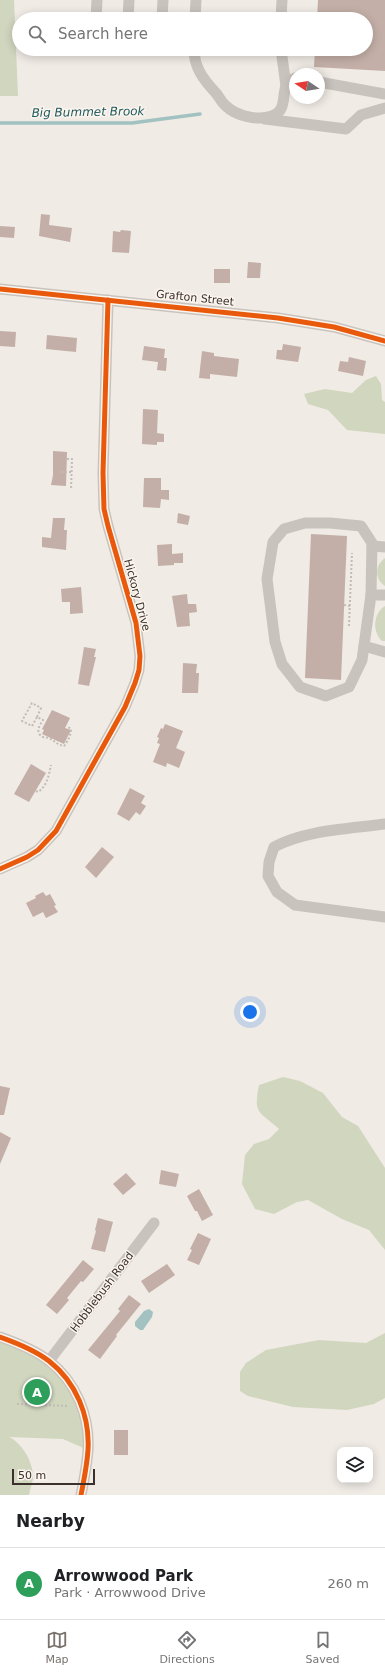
<!DOCTYPE html>
<html lang="en">
<head>
<meta charset="utf-8">
<style>
	:root { --surface:#fff; --page:#f2f2f2; --text:#202124; --muted:#757577; --line:#e0e0e0; --accent:#7a716c }
	body { margin:0; font-family:"DejaVu Sans",sans-serif; background:var(--page); color:var(--text) }
	.controls { position:absolute; right:12px; bottom:12px; display:grid; overflow:hidden; border-radius:8px; box-shadow:0 2px 10px #0003 }
	.controls button { width:36px; height:36px; display:grid; place-items:center; padding:0; border:0; border-bottom:1px solid var(--line); background:var(--surface); color:var(--text); font:20px sans-serif }
	.compass { position:absolute; left:289px; top:68px; width:36px; height:36px; border-radius:50%; background:var(--surface); box-shadow:0 2px 10px #0003; rotate:282deg }
	.scale { position:absolute; left:12px; bottom:10px; width:83px; box-sizing:border-box; padding-left:4px; border:2px solid #3b302b; border-top:0; font-size:11px; line-height:14px; white-space:nowrap; color:#3b302b; -webkit-text-stroke:3px #fbf5ee; paint-order:stroke }
	.you { position:absolute; left:250px; top:1012px; width:14px; height:14px; margin:-10px; border:3px solid #fff; border-radius:50%; background:#1a73e8; box-shadow:0 0 0 6px #1a73e833 }
	.badge { display:grid; place-items:center; width:26px; height:26px; border-radius:50%; background:var(--accent); color:#fff; font-size:13px; font-weight:700 }
	.pin { position:absolute; translate:-50% -50%; border:2px solid #fff; box-shadow:0 1px 4px #0006 }
	.list { margin:0; padding:0; list-style:none }
	h2 { display:flex; justify-content:space-between; align-items:center; height:52px; margin:0; padding:0 16px; font-size:17px }
	h2 small { font-size:13px; font-weight:400; color:var(--muted) }
	.list li { display:grid; grid-template-columns:26px 1fr auto; gap:12px; align-items:center; box-sizing:border-box; height:72px; padding:0 16px; border-top:1px solid var(--line) }
	.list b { display:block; font-size:15px; white-space:nowrap }
	.list p { margin:0; font-size:13px; white-space:nowrap; color:var(--muted) }
	.list em { font-size:13px; font-style:normal; color:var(--muted) }
	.icon { flex:none; width:22px; height:22px; fill:none; stroke:currentColor; stroke-width:2; stroke-linecap:round; stroke-linejoin:round }
	.map { position:relative; flex:none; width:385px; height:1495px; overflow:hidden }
	.search { position:absolute; background:var(--surface); box-shadow:0 2px 10px #0003; left:12px; right:12px; top:12px; height:44px; display:flex; align-items:center; gap:10px; box-sizing:border-box; padding:0 14px; border-radius:22px; color:var(--muted); font-size:15px }
	.sheet { height:124px; background:var(--surface) }
	nav { display:flex; justify-content:space-around; align-items:center; box-sizing:border-box; height:56px; border-top:1px solid var(--line); background:var(--surface); font-size:11px; color:var(--muted) }
	nav a { display:grid; justify-items:center; gap:2px }
	nav .on { color:var(--accent) }
	.map>svg:first-child { display:block }
	.green { fill:#d1d6bf }
	.water { fill:#a1c2c1 }
	.lines { fill:none; stroke-linecap:round; stroke-linejoin:round }
	.stream { stroke:#a1c2c1; stroke-width:3.5 }
	.building { fill:#c3afa7 }
	.path { stroke:#c2bbb6; stroke-width:2; stroke-dasharray:2 2; stroke-linecap:butt }
	.minor { stroke:#c9c3be; stroke-width:11 }
	.cycleway-casing { stroke:#fbf5ee; stroke-width:8 }
	.cycleway { stroke:#e8590c; stroke-width:5 }
	.labels { text-anchor:middle; dominant-baseline:central; stroke-width:3; stroke-linejoin:round; paint-order:stroke }
	.street-label { font-size:11px; fill:#3b302b; stroke:#fbf5ee }
	.water-label { font-size:12px; font-style:italic; fill:#1f5a5e; stroke:#fbf5ee }
</style>
</head>
<body>
<div class="map">
<svg width="385" height="1495" viewBox="0 0 385 1495">
	<rect width="100%" height="100%" fill="#f0ebe5"/>
	<g class="green">
		<path d="M0,0h14l4,96h-18z"/>
		<path d="M376,376l5,8 1,16 3,2v32l-38,-4 -19,-20 -20,-6 -4,-10 21,-5 27,4 14,-13z"/>
		<path d="M385,558v28c-11,-7 -10,-21 0,-28z"/>
		<path d="M385,606v35h-3c-10,-9 -9,-28 3,-35z"/>
		<path d="M283,1077l17,4 23,12 19,24 16,9 27,42v82l-16,-20 -27,-11 -34,-19 -11,2 -23,12 -19,-5 -13,-25 3,-29 9,-11 15,-5 10,-10c-20,-18 -26,-15 -20,-44z"/>
		<path d="M385,1333v65l-11,6 -27,6 -54,-3 -45,-11 -8,-5v-19l6,-9 20,-13 53,-10 47,3z"/>
		<path d="M0,1337l49,24 32,43 7,46 -25,-11 -54,-2c13,6 24,25 24,39 0,6 -3,13 -4,19h-29z"/>
	</g>
	<path class="water" d="M149,1309l4,3 -1,5 -9,13h-3l-5,-4v-4l9,-11z"/>
	<g class="lines">
		<path class="stream" d="M0,123h132l68,-9"/>
	</g>
	<g class="building">
		<path d="M318,0h67v71l-71,-4 1,-18h51v-30h-49z"/>
		<path d="M41,214l9,1 -1,10 23,3 -2,14 -31,-6z"/>
		<path d="M0,226l15,1 -1,11 -14,-1z"/>
		<path d="M121,230l10,1 -2,22 -17,-1 1,-21 7,1z"/>
		<path d="M248,262l13,1 -1,15h-13z"/>
		<rect x="214" y="269" width="16" height="14"/>
		<path d="M0,331l16,1 -1,15 -15,-1z"/>
		<path d="M47,335l30,3 -1,14 -30,-3z"/>
		<path d="M283,344l18,3 -3,15 -22,-3 1,-9h5z"/>
		<path d="M144,346l21,3 -1,9h3l-1,13 -9,-1 1,-8 -16,-2z"/>
		<path d="M202,351l12,2v3l25,3 -2,18 -27,-3v5l-11,-1z"/>
		<path d="M349,357l17,4 -3,15 -25,-5 2,-10 8,1z"/>
		<path d="M143,409l15,1 -1,23 7,1v8h-7v3l-15,-1z"/>
		<path d="M53,451l14,1 -1,34 -15,-1 2,-10z"/>
		<path d="M144,478h17v12h8v10l-8,-1 -1,9 -17,-1z"/>
		<path d="M178,513l12,3 -2,9 -11,-2z"/>
		<path d="M53,518h12l-1,12h3l-1,20 -24,-3v-10l9,1z"/>
		<path d="M311,534l36,2 -6,144 -36,-2z"/>
		<path d="M172,544v10l11,-1v10h-9v2l-16,1 -1,-21z"/>
		<path d="M81,587l2,26 -13,1v-12h-8l-1,-13z"/>
		<path d="M187,594l1,10h8l1,8 -8,1 1,13 -13,1 -5,-31z"/>
		<path d="M84,647l12,2 -2,8h2l-7,29 -11,-2z"/>
		<path d="M183,663l14,1 -1,9h3l-1,20h-16z"/>
		<path d="M52,710l18,8 -5,10 6,2 -7,14 -22,-10 2,-4 -2,-1z"/>
		<path d="M165,724l18,7 -7,17 9,4 -6,16 -12,-5 -1,4 -13,-5 7,-18 -3,-1 2,-5 -2,-1 4,-9 2,1z"/>
		<path d="M31,764l15,9 -17,29 -15,-8z"/>
		<path d="M130,788l15,8 -4,7 5,3 -6,9 -4,-3 -7,9 -12,-7z"/>
		<path d="M102,847l12,10 -18,21 -11,-11z"/>
		<path d="M43,892l3,4 4,-2 6,11 -2,1 4,6 -12,6 -3,-6 -10,5 -7,-14 10,-5 -1,-2z"/>
		<path d="M0,1086l10,2 -6,27h-4z"/>
		<path d="M0,1132l11,6 -11,26z"/>
		<path d="M161,1170l18,4 -3,13 -17,-3z"/>
		<path d="M126,1173l10,11 -13,11 -10,-11z"/>
		<path d="M199,1189l14,26 -11,6 -5,-10h-2l-8,-15z"/>
		<path d="M98,1218l15,4 -8,30 -14,-3 5,-18 -1,-1z"/>
		<path d="M198,1233l13,6 -12,26 -12,-5 5,-10 -2,-1z"/>
		<path d="M83,1260l11,9 -11,13 -2,-1 -14,17 2,2 -12,14 -11,-9z"/>
		<path d="M167,1264l8,11 -26,18 -8,-12z"/>
		<path d="M129,1295l12,9 -25,31 1,1 -17,23 -12,-9 32,-39 -2,-2z"/>
		<rect x="114" y="1430" width="14" height="25"/>
	</g>
	<g class="lines">
		<g class="path">
			<path d="M67,459h5l-1,31"/>
			<path d="M61,472h10"/>
			<path d="M344,605l6,1"/>
			<path d="M349,626l3,-73"/>
			<path d="M37,717l4,-9 -9,-5 -10,18 10,5 5,-9 6,3c-4,6 -8,13 0,17 2,1 4,0 6,1 6,3 8,7 15,8 4,-5 7,-11 7,-17l-3,-2"/>
			<path d="M36,791l2,1c9,-6 11,-17 13,-27"/>
			<path d="M17,1404l52,2"/>
		</g>
		<g class="minor">
			<path d="M96,19l1,-19"/>
			<path d="M128,19l1,-19"/>
			<path d="M162,19l1,-19"/>
			<path d="M195,19l1,-19"/>
			<path d="M281,19l1,-19"/>
			<path d="M194,49c0,18 9,30 21,43 4,4 6,10 11,14 10,10 32,15 46,10 20,-7 4,-32 23,-38"/>
			<path d="M281,49l5,37"/>
			<path d="M319,82l66,12"/>
			<path d="M265,119l81,10 15,-14 24,-7"/>
			<path d="M0,289l278,29 56,9 51,14"/>
			<path d="M305,523h25l31,3 11,17 -1,52 -9,65 -13,27 -23,9 -26,-9 -18,-23 -7,-22 -8,-63 6,-37 11,-13z"/>
			<path d="M372,546l13,1"/>
			<path d="M371,595h14"/>
			<path d="M364,646l21,6"/>
			<path d="M385,824c-37,5 -79,6 -111,23l-5,15 -1,14 9,16 18,13 90,12"/>
			<path d="M0,869l27,-12 11,-7 18,-19 69,-124 10,-24 4,-13 1,-14 -4,-33 -28,-97 -4,-17 -1,-36 5,-173"/>
			<path d="M0,1337c17,6 35,13 49,24 27,21 41,55 39,89 -1,15 -4,30 -7,45"/>
			<path d="M49,1361l105,-138"/>
		</g>
		<defs>
			<g id="cycleway">
				<path d="M0,289l278,29 56,9 51,14"/>
				<path d="M0,869l27,-12 11,-7 18,-19 69,-124 10,-24 4,-13 1,-14 -4,-33 -28,-97 -4,-17 -1,-36 5,-173"/>
				<path d="M0,1337c17,6 35,13 49,24 27,21 41,55 39,89 -1,15 -4,30 -7,45"/>
			</g>
		</defs>
		<use href="#cycleway" class="cycleway-casing"/>
		<use href="#cycleway" class="cycleway"/>
	</g>
	<g class="labels">
		<g class="street-label">
			<text transform="translate(195 298) rotate(6)">Grafton Street</text>
			<text transform="translate(137 595) rotate(75)">Hickory Drive</text>
			<text transform="translate(102 1292) rotate(-53)">Hobblebush Road</text>
		</g>
		<g class="water-label">
			<text transform="translate(88 112) rotate(-1)">Big Bummet Brook</text>
		</g>
	</g>
</svg>
<div class="controls">
<button><svg class="icon" aria-label="layers" viewBox="0 0 24 24"><path d="M12 4l9 5-9 5-9-5zM3 14l9 5 9-5"/></svg></button>
</div>
<svg class="compass" viewBox="-18 -18 36 36"><path d="M0-13l5 13h-10z" fill="#e53935"/><path d="M0 13l5-13h-10z" fill="#757577"/></svg>
<div class="scale">50 m</div>
<div class="you"></div>
<div class="pin badge" style="left:37px;top:1392px;background:#2e9e5b">A</div>
<div class="search"><svg class="icon" aria-label="search" viewBox="0 0 24 24"><circle cx="10" cy="10" r="6"/><path d="M15 15l6 6"/></svg>Search here</div>
</div>
<section class="sheet">
<h2>Nearby<small></small></h2>
<ul class="list">
<li><span class="badge" style="background:#2e9e5b">A</span><div><b>Arrowwood Park</b><p>Park · Arrowwood Drive</p></div><em>260 m</em></li>
</ul>
</section>
<nav>
<a class="on"><svg class="icon" aria-label="map" viewBox="0 0 24 24"><path d="M3 6l6-2 6 2 6-2v14l-6 2-6-2-6 2zM9 4v14M15 6v14"/></svg>Map</a>
<a><svg class="icon" aria-label="directions" viewBox="0 0 24 24"><path d="M12 3l9 9-9 9-9-9zM9 14v-3h6M13 9l2 2-2 2"/></svg>Directions</a>
<a><svg class="icon" aria-label="saved" viewBox="0 0 24 24"><path d="M7 4h10v16l-5-4-5 4z"/></svg>Saved</a>
</nav>
</body>
</html>
